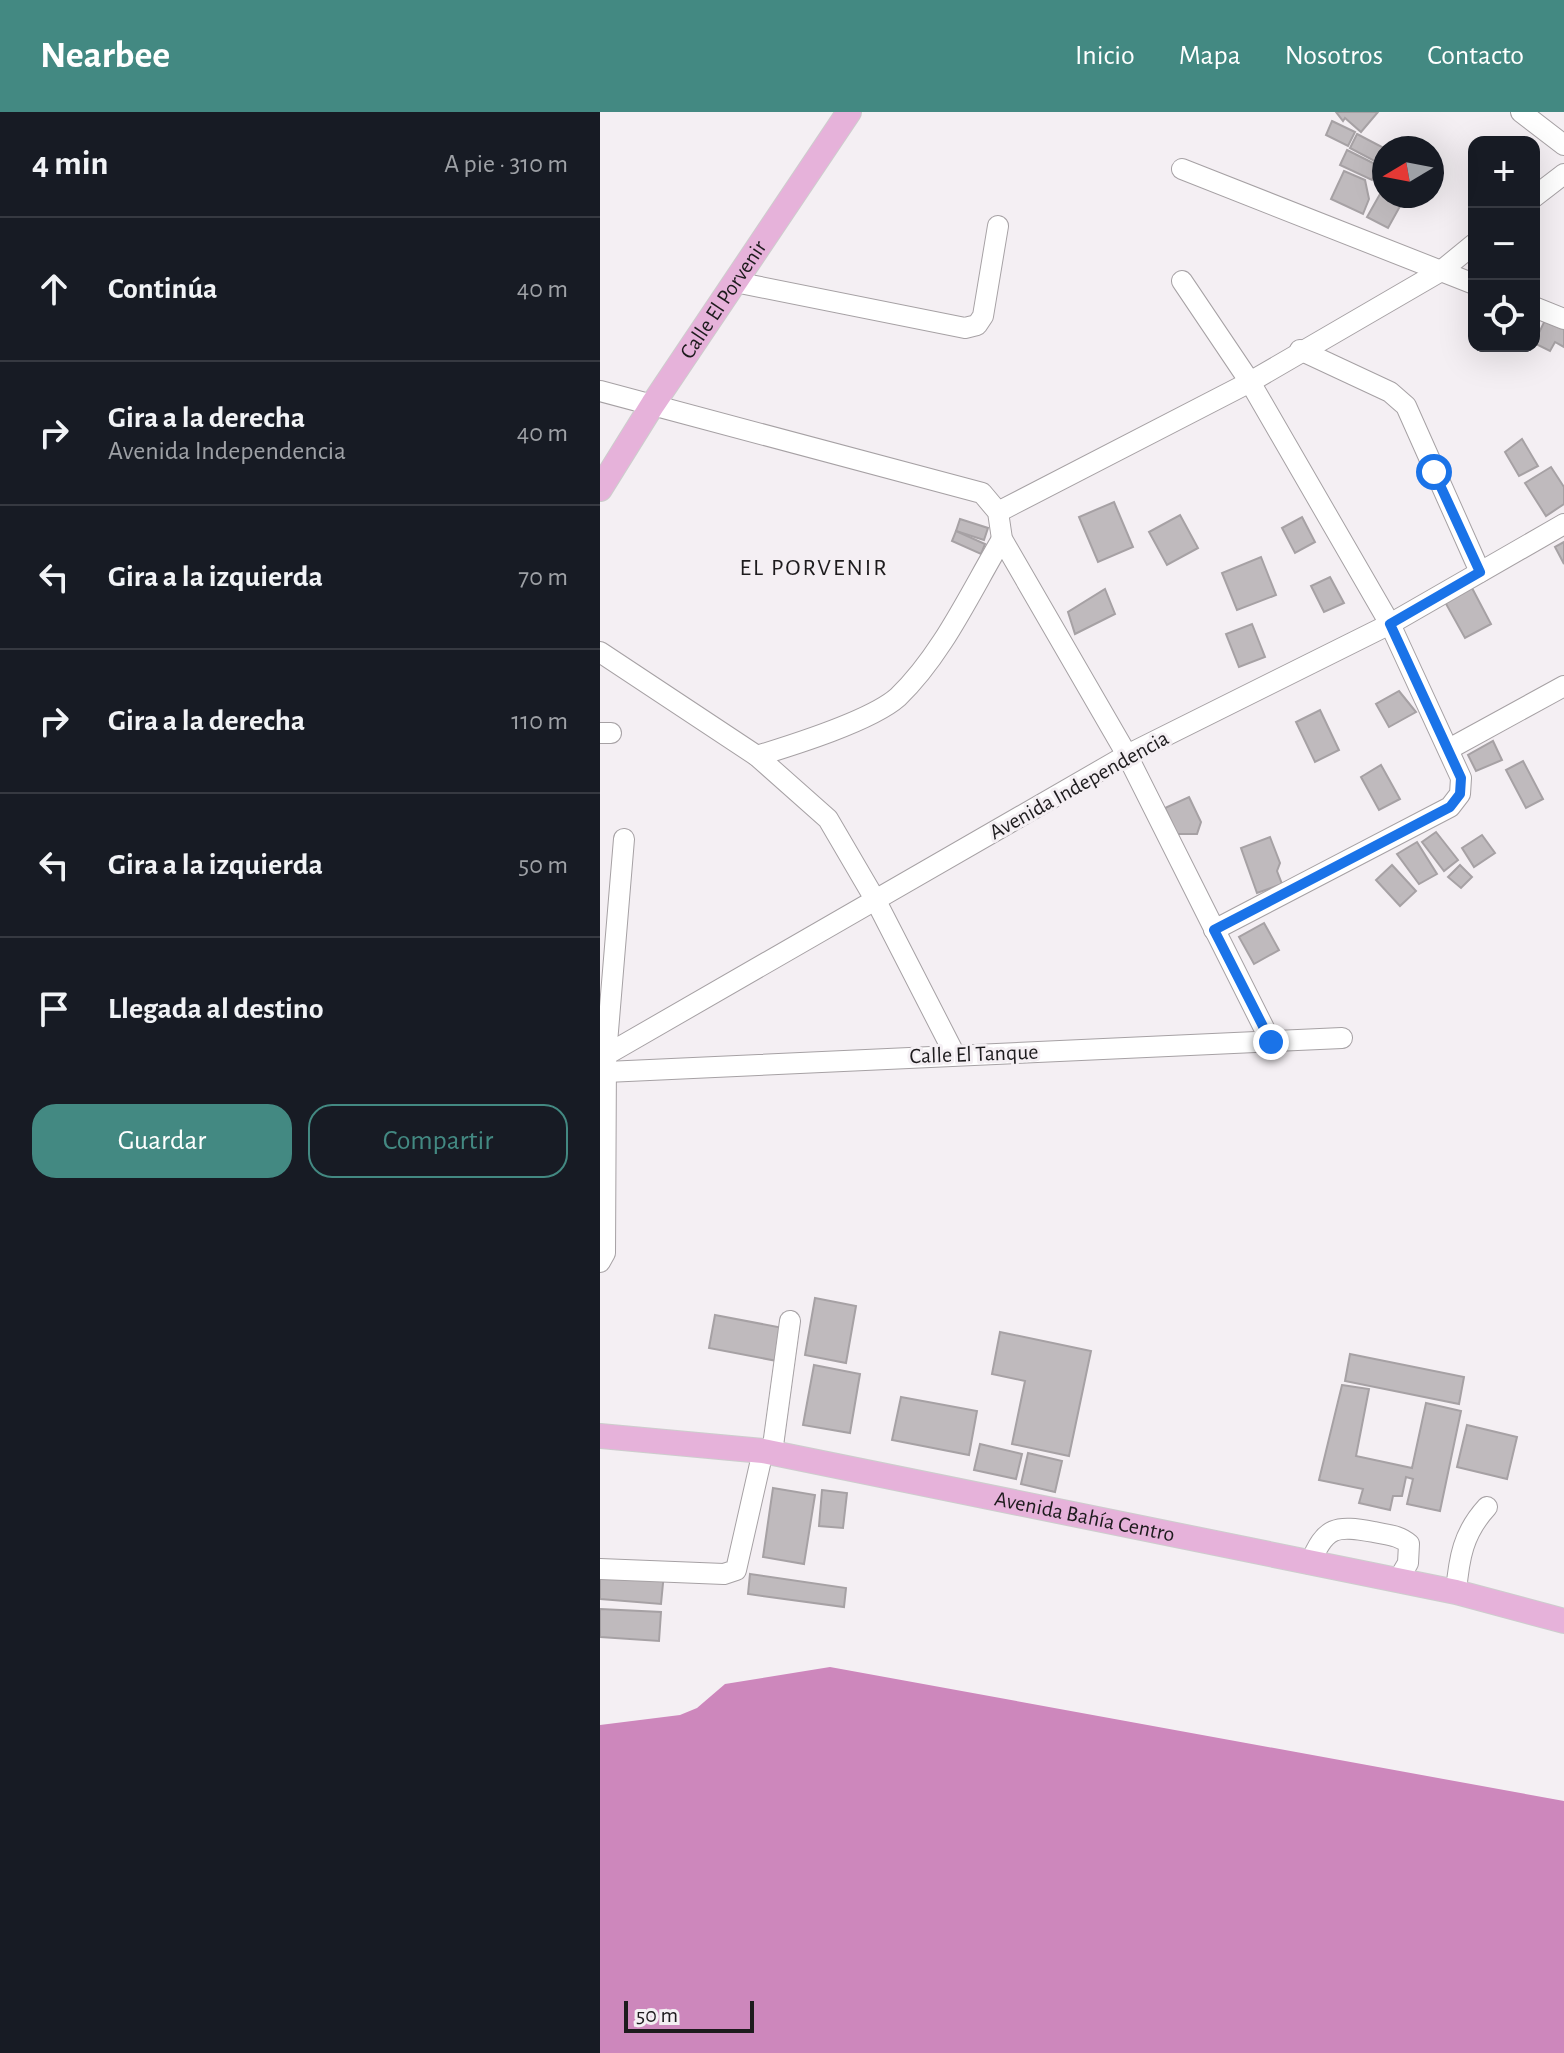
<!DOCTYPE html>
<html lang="es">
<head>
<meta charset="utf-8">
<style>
	:root { --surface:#171b24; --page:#242831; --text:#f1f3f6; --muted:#9ea1a6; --line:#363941; --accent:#438982 }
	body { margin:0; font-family:"Alegreya Sans",sans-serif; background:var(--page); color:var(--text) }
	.controls { position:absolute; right:24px; top:24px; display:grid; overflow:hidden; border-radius:16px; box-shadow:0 8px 32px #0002 }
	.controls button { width:72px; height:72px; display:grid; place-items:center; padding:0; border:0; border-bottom:2px solid var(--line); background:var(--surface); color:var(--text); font:40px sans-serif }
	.compass { position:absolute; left:772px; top:24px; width:72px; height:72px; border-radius:50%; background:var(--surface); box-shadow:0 8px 32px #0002; rotate:260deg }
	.scale { position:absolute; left:24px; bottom:20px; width:130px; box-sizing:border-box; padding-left:8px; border:4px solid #1d1b1d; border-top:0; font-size:22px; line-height:28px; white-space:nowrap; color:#1d1b1d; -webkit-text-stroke:6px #f4eff3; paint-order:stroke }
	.stop { position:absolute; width:24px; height:24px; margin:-18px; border:6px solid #1a73e8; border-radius:50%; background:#fff }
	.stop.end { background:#1a73e8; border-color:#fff; box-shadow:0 2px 8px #0008 }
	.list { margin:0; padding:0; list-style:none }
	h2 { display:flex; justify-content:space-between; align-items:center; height:104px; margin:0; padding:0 32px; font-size:34px }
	h2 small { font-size:26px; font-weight:400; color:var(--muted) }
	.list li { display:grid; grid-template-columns:52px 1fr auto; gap:24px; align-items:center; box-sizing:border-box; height:144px; padding:0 32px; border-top:2px solid var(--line) }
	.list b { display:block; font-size:30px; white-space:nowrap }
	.list p { margin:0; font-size:26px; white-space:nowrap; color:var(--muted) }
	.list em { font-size:26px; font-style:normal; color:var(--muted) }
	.actions { display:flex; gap:16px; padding:24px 32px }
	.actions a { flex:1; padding:18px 0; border:2px solid var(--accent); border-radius:24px; text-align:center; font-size:28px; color:var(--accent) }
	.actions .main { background:var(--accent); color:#fff }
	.icon { flex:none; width:44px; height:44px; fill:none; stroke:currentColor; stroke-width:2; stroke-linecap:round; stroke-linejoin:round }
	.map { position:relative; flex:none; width:964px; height:1941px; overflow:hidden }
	header { display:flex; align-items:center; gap:48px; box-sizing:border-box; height:112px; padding:0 40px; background:var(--accent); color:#fff }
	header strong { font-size:38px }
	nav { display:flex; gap:44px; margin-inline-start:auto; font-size:28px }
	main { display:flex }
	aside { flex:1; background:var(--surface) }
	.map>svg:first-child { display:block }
	.water { fill:#cd87bc }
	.building { fill:#bfbabd; stroke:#a6a1a4; stroke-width:2 }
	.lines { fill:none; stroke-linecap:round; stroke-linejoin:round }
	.minor-casing { stroke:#a6a1a4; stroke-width:22 }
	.major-casing { stroke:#cdcdcd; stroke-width:26 }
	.minor { stroke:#fff; stroke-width:20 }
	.major { stroke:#e6b2da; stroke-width:24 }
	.route { stroke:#1a73e8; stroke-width:10 }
	.labels { text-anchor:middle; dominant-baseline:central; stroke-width:6; stroke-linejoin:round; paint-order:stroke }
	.street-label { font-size:22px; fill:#1d1b1d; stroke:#f4eff3 }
	.neighbourhood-label { font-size:24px; letter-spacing:2px; fill:#1d1b1d; stroke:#f4eff3 }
</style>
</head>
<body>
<header>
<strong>Nearbee</strong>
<nav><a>Inicio</a><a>Mapa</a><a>Nosotros</a><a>Contacto</a></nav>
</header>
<main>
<aside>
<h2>4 min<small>A pie · 310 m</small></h2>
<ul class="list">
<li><svg class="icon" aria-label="ahead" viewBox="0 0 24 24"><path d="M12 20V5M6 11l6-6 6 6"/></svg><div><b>Continúa</b></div><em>40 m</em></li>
<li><svg class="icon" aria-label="right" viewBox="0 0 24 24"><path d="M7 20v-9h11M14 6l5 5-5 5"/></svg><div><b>Gira a la derecha</b><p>Avenida Independencia</p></div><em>40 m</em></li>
<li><svg class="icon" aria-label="left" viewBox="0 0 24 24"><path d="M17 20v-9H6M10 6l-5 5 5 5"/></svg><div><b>Gira a la izquierda</b></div><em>70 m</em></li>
<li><svg class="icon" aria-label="right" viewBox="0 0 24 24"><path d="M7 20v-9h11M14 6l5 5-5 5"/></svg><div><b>Gira a la derecha</b></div><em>110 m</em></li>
<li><svg class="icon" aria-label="left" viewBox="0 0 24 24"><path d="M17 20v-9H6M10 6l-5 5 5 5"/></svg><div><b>Gira a la izquierda</b></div><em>50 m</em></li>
<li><svg class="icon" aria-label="arrive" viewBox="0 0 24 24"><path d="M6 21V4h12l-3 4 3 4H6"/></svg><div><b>Llegada al destino</b></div></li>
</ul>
<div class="actions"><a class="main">Guardar</a><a>Compartir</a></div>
</aside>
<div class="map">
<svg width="964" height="1941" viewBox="0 0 964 1941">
	<rect width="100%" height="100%" fill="#f4eff3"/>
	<path class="water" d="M230,1555l734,134v252h-964v-328l80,-10 17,-7 28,-24z"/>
	<g class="building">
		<path d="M736,0h42l-17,20 -16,-14 -2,3z"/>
		<path d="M732,9l23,11 -7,14 -22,-11z"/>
		<path d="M757,22l27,14 -2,17 -32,-17z"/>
		<path d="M747,38l32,16 -7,14 -32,-15z"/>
		<path d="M744,59l21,9 4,19 -6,15 -32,-15z"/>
		<path d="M784,75v9l20,3 -16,29 -21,-11z"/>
		<path d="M948,202l16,8v25l-9,-5 -5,9 -16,-8z"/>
		<path d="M922,327l16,27 -19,10 -14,-24z"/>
		<path d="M951,355l13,20v17l-18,12 -21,-33z"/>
		<path d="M514,390l19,45 -35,15 -19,-45z"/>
		<path d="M580,403l18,33 -31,17 -18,-33z"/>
		<path d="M702,405l13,25 -20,11 -13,-25z"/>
		<path d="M360,407l28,9 -4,12 -28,-9z"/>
		<path d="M356,419l29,13 -4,10 -29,-13z"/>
		<path d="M964,430v22l-9,-17z"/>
		<path d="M661,445l15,38 -39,15 -15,-37z"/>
		<path d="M730,465l14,26 -20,9 -13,-26z"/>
		<path d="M872,476l19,36 -26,14 -20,-36z"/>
		<path d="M505,477l10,25 -40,20 -7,-22z"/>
		<path d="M652,512l13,33 -26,10 -13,-33z"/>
		<path d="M799,579l17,21 -27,15 -13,-23z"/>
		<path d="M720,598l19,40 -24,12 -19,-40z"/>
		<path d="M893,629l9,19 -26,11 -8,-16z"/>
		<path d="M923,649l20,38 -17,9 -20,-38z"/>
		<path d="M781,653l19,34 -21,11 -18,-33z"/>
		<path d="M589,685l12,25 -4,12h-20l-12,-26z"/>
		<path d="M836,720l22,28 -14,11 -22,-29z"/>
		<path d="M882,723l13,18 -21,14 -12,-19z"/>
		<path d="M670,725l10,26 -3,8 5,13 -25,9 -16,-45z"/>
		<path d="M817,730l20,32 -18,10 -22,-30z"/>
		<path d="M792,753l24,26 -16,15 -24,-26z"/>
		<path d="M860,753l12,12 -11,11 -13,-11z"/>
		<path d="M664,811l15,27 -25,14 -15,-27z"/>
		<path d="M215,1186l41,8 -10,57 -41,-8z"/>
		<path d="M115,1203l68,13 -6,33 -68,-13z"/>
		<path d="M400,1220l91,19 -22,105 -57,-12 13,-63 -33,-7z"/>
		<path d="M750,1242l114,23 -5,27 -114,-23z"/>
		<path d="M214,1253l46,9 -10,59 -47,-8z"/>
		<path d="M742,1273l27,4 -13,67 56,12 14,-65 35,8 -21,100 -33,-7 6,-25 -7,-2 -4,19h-9l-3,14 -31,-7 4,-14 -44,-9z"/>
		<path d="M301,1285l76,14 -8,44 -77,-15z"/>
		<path d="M867,1313l50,12 -10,42 -50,-12z"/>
		<path d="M380,1332l42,10 -6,25 -42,-9z"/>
		<path d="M428,1341l34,8 -7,31 -34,-8z"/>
		<path d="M173,1376l42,7 -11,69 -41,-7z"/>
		<path d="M222,1378l25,3 -4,35 -24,-2z"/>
		<path d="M0,1456l64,5 -3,31 -61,-5z"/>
		<path d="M150,1462l96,14 -2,19 -96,-13z"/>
		<path d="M0,1497l61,3 -2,29 -59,-4z"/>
	</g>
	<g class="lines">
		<defs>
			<g id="minor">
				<path d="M921,0l43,33"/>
				<path d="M582,57l292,115"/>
				<path d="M934,85l30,-23"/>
				<path d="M582,169l68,101 140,242 71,154 -1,16 -10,13 -236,123"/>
				<path d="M135,170l230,46 12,-3 6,-9 15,-90"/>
				<path d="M934,195l30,12"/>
				<path d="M700,238l90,42 16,14 74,166"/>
				<path d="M0,279l382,102 16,19 4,27 125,216 144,287"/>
				<path d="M398,400l252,-130 191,-111 33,-27"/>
				<path d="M0,540l157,104 71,63 48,82 79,154"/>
				<path d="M0,621h11"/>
				<path d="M849,637l115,-63"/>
				<path d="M157,644c36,-11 114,-35 141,-59 44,-42 73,-106 104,-158"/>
				<path d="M0,944l6,-1 521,-300 263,-131 174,-100"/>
				<path d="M6,960l736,-34"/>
				<path d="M0,1150l5,-9 1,-198 18,-216"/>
				<path d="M172,1341l18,-132"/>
				<path d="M710,1452c15,-38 26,-39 64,-32 13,3 25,3 35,12l-1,19 -10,17"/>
				<path d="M0,1457l124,5 12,-4 27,-119"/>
				<path d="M856,1480c3,-34 7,-59 31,-85"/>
			</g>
			<g id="major">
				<path id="s1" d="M0,377l53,-85 196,-292"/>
				<path id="s2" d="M0,1324l163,15 693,141 108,29"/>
			</g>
		</defs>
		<use href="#minor" class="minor-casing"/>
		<use href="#major" class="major-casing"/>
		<use href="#minor" class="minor"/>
		<use href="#major" class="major"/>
	</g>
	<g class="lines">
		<path class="route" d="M671,930l-57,-112 236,-123 10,-13 1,-16 -71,-154 90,-52 -46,-100"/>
	</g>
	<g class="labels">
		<g class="street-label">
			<text stroke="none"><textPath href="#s1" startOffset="226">Calle El Porvenir</textPath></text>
			<text transform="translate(479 673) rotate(-29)">Avenida Independencia</text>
			<text transform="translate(374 942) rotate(-2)">Calle El Tanque</text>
			<text stroke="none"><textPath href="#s2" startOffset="492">Avenida Bahía Centro</textPath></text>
		</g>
		<g class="neighbourhood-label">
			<text x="214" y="456">EL PORVENIR</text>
		</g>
	</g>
</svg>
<div class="controls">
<button>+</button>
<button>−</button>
<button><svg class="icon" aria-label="locate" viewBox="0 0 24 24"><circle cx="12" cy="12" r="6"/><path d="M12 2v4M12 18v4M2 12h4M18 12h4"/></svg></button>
</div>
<svg class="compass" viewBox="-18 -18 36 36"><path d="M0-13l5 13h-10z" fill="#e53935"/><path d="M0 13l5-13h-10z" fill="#9ea1a6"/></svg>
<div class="scale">50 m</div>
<div class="stop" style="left:834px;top:360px"></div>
<div class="stop end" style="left:671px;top:930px"></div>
</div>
</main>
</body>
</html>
